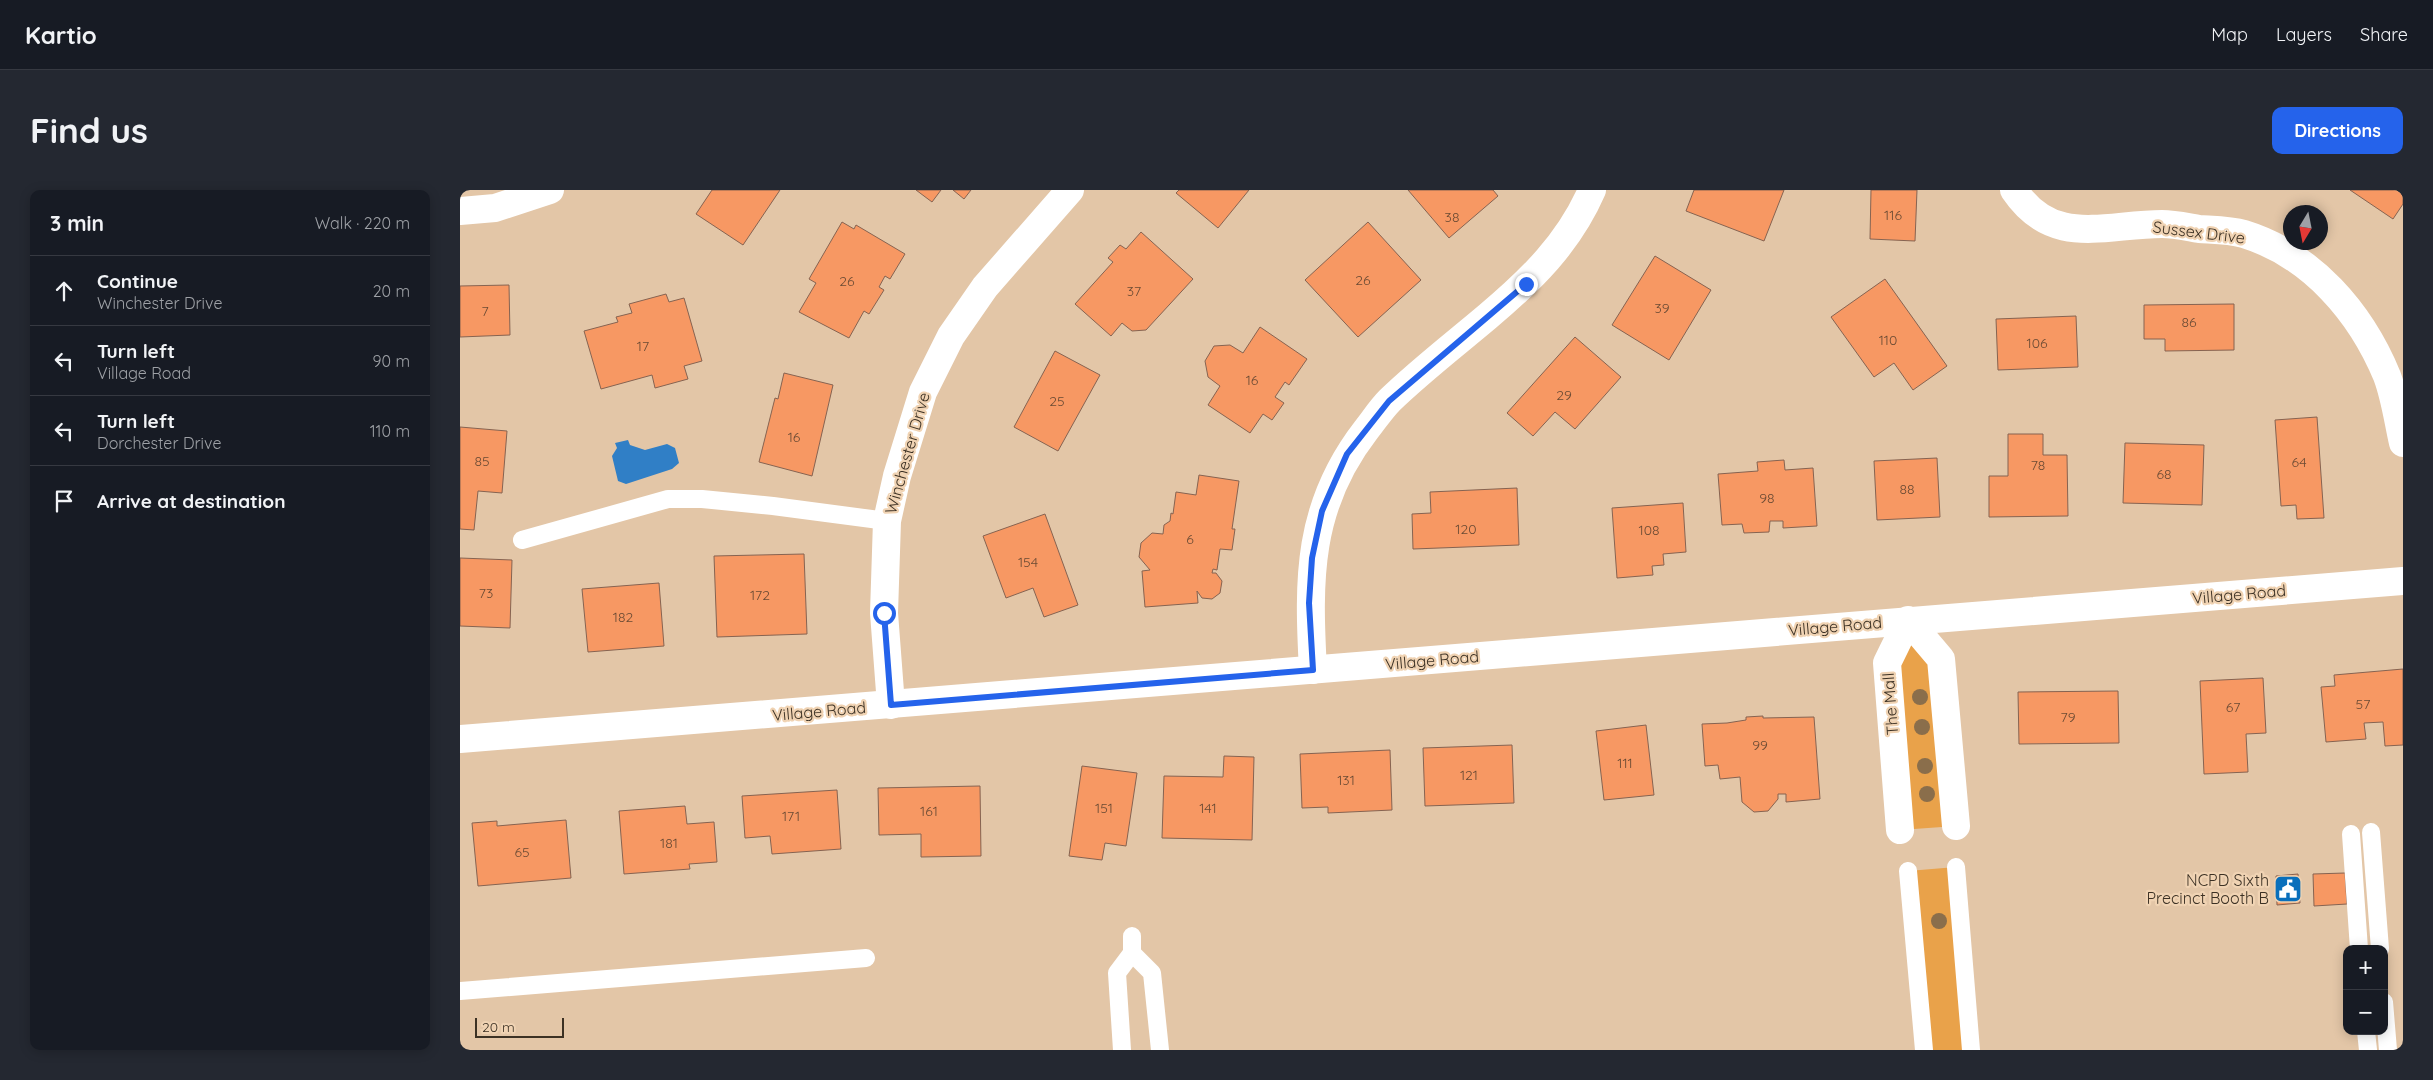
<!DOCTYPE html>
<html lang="en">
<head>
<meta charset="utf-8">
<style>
	:root { --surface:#171b24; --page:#242831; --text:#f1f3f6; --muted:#9ea1a6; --line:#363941; --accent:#2563eb }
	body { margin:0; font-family:Quicksand,sans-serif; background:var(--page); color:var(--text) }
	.controls { position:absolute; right:15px; bottom:15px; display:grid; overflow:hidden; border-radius:10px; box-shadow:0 2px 12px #0003 }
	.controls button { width:45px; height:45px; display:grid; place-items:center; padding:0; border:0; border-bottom:1px solid var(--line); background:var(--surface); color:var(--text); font:25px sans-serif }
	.compass { position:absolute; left:1823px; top:15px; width:45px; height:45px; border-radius:50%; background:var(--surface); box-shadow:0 2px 12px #0003; rotate:190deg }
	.scale { position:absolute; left:15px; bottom:12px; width:89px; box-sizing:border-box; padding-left:5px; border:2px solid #3c3124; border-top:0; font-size:14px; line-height:18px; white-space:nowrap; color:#3c3124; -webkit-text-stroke:4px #f0d3b3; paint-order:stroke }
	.stop { position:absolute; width:15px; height:15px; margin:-11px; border:4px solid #2563eb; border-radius:50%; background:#fff }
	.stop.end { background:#2563eb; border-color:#fff; box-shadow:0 1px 5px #0008 }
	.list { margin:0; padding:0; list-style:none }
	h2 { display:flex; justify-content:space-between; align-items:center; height:65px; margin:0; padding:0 20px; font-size:21px }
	h2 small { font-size:16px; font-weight:400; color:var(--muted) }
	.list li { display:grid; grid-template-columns:32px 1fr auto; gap:15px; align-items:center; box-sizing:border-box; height:70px; padding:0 20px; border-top:1px solid var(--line) }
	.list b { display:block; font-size:19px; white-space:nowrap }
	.list p { margin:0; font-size:16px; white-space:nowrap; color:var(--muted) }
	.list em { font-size:16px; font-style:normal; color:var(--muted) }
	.icon { flex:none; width:28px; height:28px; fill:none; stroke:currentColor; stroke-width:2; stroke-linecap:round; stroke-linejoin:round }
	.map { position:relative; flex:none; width:1943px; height:860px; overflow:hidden; border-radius:10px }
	header { display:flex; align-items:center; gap:30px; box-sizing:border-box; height:70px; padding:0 25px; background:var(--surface); border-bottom:1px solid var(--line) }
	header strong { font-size:24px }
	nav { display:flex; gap:28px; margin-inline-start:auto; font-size:18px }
	.intro { display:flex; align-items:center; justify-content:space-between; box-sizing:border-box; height:120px; padding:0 30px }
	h1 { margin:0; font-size:35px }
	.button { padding:12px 22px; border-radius:10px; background:var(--accent); color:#fff; font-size:18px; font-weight:700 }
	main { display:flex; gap:30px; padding:0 30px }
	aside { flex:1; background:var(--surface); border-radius:10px; box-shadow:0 2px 12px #0003 }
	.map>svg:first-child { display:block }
	.green { fill:#e9a24a }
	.water { fill:#307fc6 }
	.building { fill:#f79863; stroke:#866351 }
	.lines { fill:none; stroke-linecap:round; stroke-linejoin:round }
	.lane { stroke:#fff; stroke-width:18 }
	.street { stroke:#fff; stroke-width:28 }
	.tree { fill:#8a6e4b }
	.route { stroke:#2563eb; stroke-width:6 }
	.labels { text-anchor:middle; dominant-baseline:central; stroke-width:4.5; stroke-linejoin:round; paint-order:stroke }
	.number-label { font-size:14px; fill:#6b4b34 }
	.street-label { font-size:16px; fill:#3c3124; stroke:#f0d3b3 }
	.poi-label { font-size:16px; fill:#3c3124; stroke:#f0d3b3; text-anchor:end }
</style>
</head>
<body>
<header>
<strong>Kartio</strong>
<nav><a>Map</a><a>Layers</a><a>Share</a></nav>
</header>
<div class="intro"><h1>Find us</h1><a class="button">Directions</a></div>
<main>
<aside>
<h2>3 min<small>Walk · 220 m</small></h2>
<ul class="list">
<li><svg class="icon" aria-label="ahead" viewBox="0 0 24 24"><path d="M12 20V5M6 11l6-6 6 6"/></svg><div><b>Continue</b><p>Winchester Drive</p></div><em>20 m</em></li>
<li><svg class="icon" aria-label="left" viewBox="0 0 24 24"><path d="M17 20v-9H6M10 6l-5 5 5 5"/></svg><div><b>Turn left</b><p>Village Road</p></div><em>90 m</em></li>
<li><svg class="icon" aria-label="left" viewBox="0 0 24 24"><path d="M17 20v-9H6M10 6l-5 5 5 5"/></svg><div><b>Turn left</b><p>Dorchester Drive</p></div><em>110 m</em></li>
<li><svg class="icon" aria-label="arrive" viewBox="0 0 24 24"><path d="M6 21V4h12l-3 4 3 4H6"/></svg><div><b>Arrive at destination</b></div></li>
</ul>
</aside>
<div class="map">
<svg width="1943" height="860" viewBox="0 0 1943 860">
	<rect width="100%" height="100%" fill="#e3c6a7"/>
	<g class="green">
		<path d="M1448,430l33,39 15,167 -56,4 -13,-167z"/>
		<path d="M1496,677l15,183h-47l-16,-179z"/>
	</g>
	<path class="water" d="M168,250l2,5 15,5 22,-6 8,4 4,15 -7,6 -46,15 -8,-3 -6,-25 5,-8 -2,-5z"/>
	<g class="building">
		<path d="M252,0h68l-37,55 -47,-31z"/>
		<path d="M456,0h25l-9,12z"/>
		<path d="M493,0h18l-7,9z"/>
		<path d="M719,0h70l-31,38 -42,-35z"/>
		<path d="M948,0h85l5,6 -49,42z"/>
		<path d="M1234,0h90l-20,51 -78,-30z"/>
		<path d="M1411,0h46l-2,51 -45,-2z"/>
		<path d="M1890,0h53v14l-10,15z"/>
		<path d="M382,32l12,7 2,-4 49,29 -15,25 -5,-3 -6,11 5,3 -15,24 -5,-3 -15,27 -50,-26 17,-29 -7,-4z"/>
		<path d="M908,32l53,58 -63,57 -53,-57z"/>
		<path d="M681,42l52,47 -47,51 -14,1 -10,-8 -11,13 -36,-32 38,-42 -5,-4 12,-13 6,4z"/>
		<path d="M1195,66l56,34 -42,70 -57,-35z"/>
		<path d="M1425,89l62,87 -34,24 -19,-27 -20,14 -43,-60z"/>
		<path d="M49,95l1,50 -50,2v-51z"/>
		<path d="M206,104l3,8 15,-4 18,63 -18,5 4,13 -33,9 -3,-13 -51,14 -17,-58 34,-9 -2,-5 16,-4 -3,-9z"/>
		<path d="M1774,114v46l-69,1v-12h-21v-34z"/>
		<path d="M1616,126l2,51 -80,3 -2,-51z"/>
		<path d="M800,137l47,32 -18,26 -4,-3 -10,15 9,6 -12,17 -9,-6 -13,19 -42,-28 12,-19 -12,-9 -3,-16 9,-15 16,-1 13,8z"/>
		<path d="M1115,147l46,40 -46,52 -20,-17 -22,24 -26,-23z"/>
		<path d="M595,161l45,24 -42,76 -44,-24z"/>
		<path d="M324,183l49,12 -21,91 -53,-14 16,-64 3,1z"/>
		<path d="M1857,227l7,101 -27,1 -1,-14 -15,1 -6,-86z"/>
		<path d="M0,237l47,4 -5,62 -24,-2 -4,39 -14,-1z"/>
		<path d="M1548,244h35v21h24l1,61 -79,1v-41h19z"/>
		<path d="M1665,253l79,2 -2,60 -79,-2z"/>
		<path d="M1477,268l3,59 -63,3 -3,-59z"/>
		<path d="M1324,270l1,10 28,-2 4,58 -34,2v-7h-13l-1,11 -25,1 -2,-9 -20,1 -4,-51 40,-3 -1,-9z"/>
		<path d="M739,285l40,6 -7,48h3l-3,21 -12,-1 -3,21 -4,-1 -1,4h4l6,8 -2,12 -8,6 -10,-1 -5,-7 1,12 -53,4 -3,-36 8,-1 -11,-13 2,-14 11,-10 11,1 1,-9 6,-4 1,-8 2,1 3,-22 20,3z"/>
		<path d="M1057,298l2,57 -106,4 -1,-35 19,-1 -1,-21z"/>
		<path d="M1223,313l3,49 -23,2 1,11 -12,1 1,9 -36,3 -5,-70z"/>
		<path d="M585,324l33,91 -34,12 -11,-29 -27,10 -23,-62z"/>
		<path d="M344,364l3,80 -90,3 -3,-81z"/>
		<path d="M0,368l52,2 -2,68 -50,-2z"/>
		<path d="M199,393l5,63 -76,6 -6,-63z"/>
		<path d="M1943,479v76l-18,1 -2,-24 -19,1 2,16 -40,3 -5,-55 14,-1 -1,-11z"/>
		<path d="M1803,488l3,55 -20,1 2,38 -44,2 -4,-93z"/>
		<path d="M1658,501l1,52 -100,1 -1,-52z"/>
		<path d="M1303,526v2l51,-1 6,82 -34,3v-8h-8v5l-10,12 -14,1 -12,-10 -2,-25 -20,2 -2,-14 -13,1 -3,-42 25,-1 19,-3v-3z"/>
		<path d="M1186,535l8,70 -50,5 -8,-69z"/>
		<path d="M1052,555l2,58 -89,3 -2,-58z"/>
		<path d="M930,560l2,60 -64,3v-6l-26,1 -2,-54z"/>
		<path d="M764,566l30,1 -2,83 -90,-2 2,-62 59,1z"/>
		<path d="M622,576l55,7 -11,73 -21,-3 -3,17 -33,-4z"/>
		<path d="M520,596l1,70 -60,1v-23l-42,1 -1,-47z"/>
		<path d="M377,600l4,59 -69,5 -2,-18 -25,2 -3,-42z"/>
		<path d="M225,616l2,18 27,-2 3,40 -28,2 1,5 -66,5 -5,-63z"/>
		<path d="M106,630l5,58 -93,8 -6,-63 25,-2v5z"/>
		<path d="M1885,683l2,31 -33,2 -1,-32z"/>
		<path d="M1838,684l2,29 -23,2 -1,-29z"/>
	</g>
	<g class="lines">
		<g class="lane">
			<path d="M62,350l146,-41h34l71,7 114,15"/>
			<path d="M1911,642l9,117"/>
			<path d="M1891,644l8,115"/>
			<path d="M1496,677l15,183"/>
			<path d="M1448,681l16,179"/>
			<path d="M672,763l20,20 8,77"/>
			<path d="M0,801l406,-33"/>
			<path d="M1924,812l4,48"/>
			<path d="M1906,841l2,19"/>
			<path d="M662,860l-5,-77 15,-20v-17"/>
		</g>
		<g class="street">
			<path d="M1554,0c39,58 90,34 148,34 12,0 25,3 37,5 15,1 31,1 45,5 68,21 117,79 143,142 8,21 11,45 16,67"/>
			<path d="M0,21l35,-3 55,-18"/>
			<path d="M853,480c-5,-91 -6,-164 53,-240 8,-10 15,-21 24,-30 30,-29 65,-56 97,-83 44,-37 82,-74 105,-127"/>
			<path d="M431,515l-7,-92 3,-92 10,-45 26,-84 28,-56 34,-49 85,-97"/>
			<path d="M0,549l1943,-158"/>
			<path d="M1440,640l-13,-167 21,-43 33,39 15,167"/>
		</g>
	</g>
	<g class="tree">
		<circle cx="1460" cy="507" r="8"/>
		<circle cx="1462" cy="537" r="8"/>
		<circle cx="1465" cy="576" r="8"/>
		<circle cx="1467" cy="604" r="8"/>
		<circle cx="1479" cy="731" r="8"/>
	</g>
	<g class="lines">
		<path class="route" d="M424,423l7,92 422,-35 -4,-67 3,-45 10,-47 25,-57 42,-53 137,-117"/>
	</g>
	<defs>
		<symbol id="civic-square" viewBox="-11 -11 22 22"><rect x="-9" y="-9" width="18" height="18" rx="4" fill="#096fbb" stroke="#f0d3b3"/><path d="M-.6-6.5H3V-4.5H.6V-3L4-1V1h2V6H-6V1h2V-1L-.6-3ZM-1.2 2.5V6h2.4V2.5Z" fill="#fff"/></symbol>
	</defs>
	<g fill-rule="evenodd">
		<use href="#civic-square" x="1812" y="683" width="32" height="32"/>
	</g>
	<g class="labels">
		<g class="number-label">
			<text x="1433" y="25">116</text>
			<text x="992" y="27">38</text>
			<text x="903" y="90">26</text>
			<text x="387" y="91">26</text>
			<text x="674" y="101">37</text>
			<text x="1202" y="118">39</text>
			<text x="25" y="121">7</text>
			<text x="1729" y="132">86</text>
			<text x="1428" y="150">110</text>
			<text x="1577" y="153">106</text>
			<text x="183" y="156">17</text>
			<text x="792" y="190">16</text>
			<text x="1104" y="205">29</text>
			<text x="597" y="211">25</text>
			<text x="334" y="247">16</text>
			<text x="22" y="271">85</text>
			<text x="1839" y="272">64</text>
			<text x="1578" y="275">78</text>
			<text x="1704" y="284">68</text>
			<text x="1447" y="299">88</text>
			<text x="1307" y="308">98</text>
			<text x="1006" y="339">120</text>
			<text x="1189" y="340">108</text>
			<text x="730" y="349">6</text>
			<text x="568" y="372">154</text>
			<text x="26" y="403">73</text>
			<text x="300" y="405">172</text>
			<text x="163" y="427">182</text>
			<text x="1903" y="514">57</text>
			<text x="1773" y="517">67</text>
			<text x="1608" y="527">79</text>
			<text x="1300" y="555">99</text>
			<text x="1165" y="573">111</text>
			<text x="1009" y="585">121</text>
			<text x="886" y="590">131</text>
			<text x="644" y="618">151</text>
			<text x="748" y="618">141</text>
			<text x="469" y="621">161</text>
			<text x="331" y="626">171</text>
			<text x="209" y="653">181</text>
			<text x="62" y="662">65</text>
		</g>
		<g class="street-label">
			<text transform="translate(1739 42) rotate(7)">Sussex Drive</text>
			<text transform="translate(447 263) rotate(-74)">Winchester Drive</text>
			<text transform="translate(1779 404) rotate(-5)">Village Road</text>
			<text transform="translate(1375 436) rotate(-5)">Village Road</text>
			<text transform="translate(972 470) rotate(-5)">Village Road</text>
			<text transform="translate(1430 514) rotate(-94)">The Mall</text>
			<text transform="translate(359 521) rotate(-5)">Village Road</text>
		</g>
		<g class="poi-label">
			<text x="1809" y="690">NCPD Sixth<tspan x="1809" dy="18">Precinct Booth B</tspan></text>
		</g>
	</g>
</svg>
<div class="controls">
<button>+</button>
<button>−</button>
</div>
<svg class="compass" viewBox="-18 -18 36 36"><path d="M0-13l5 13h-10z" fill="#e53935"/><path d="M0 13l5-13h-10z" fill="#9ea1a6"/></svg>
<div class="scale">20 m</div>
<div class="stop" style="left:424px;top:423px"></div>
<div class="stop end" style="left:1066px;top:94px"></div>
</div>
</main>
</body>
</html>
